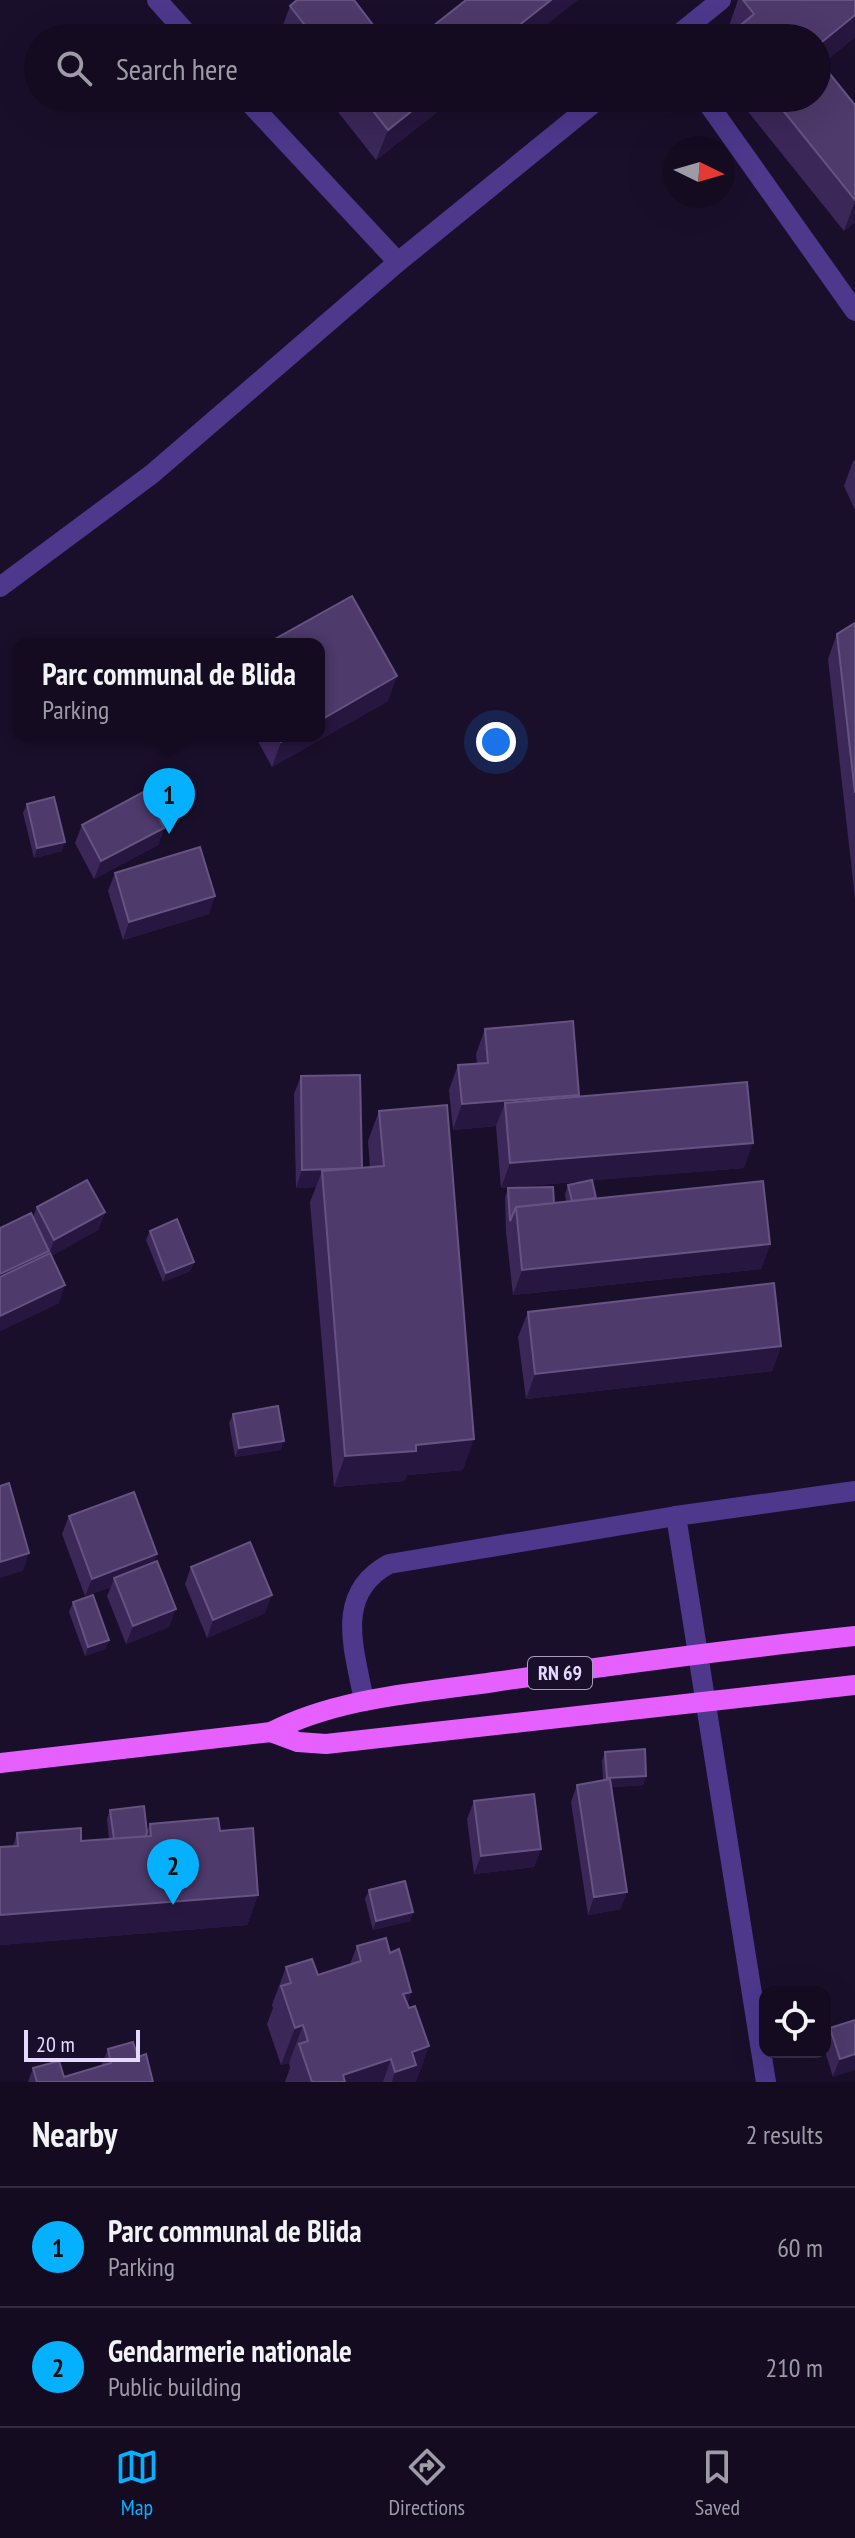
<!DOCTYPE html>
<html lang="en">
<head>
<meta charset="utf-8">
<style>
	:root { --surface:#140b20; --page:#1d1429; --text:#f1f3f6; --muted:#9d9ba5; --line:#332b3e; --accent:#05b0ff }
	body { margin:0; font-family:"PT Sans Narrow",sans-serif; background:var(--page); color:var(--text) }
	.controls { position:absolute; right:24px; bottom:24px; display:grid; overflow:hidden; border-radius:16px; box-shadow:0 8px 32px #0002 }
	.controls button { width:72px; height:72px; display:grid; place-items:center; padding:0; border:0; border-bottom:2px solid var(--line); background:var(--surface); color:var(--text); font:40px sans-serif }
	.compass { position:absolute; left:663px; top:136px; width:72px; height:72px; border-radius:50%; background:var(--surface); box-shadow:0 8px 32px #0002; rotate:95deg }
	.scale { position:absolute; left:24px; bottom:20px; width:116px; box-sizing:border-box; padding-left:8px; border:4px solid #e5d9ff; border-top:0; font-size:22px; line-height:28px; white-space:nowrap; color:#e5d9ff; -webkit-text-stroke:6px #1a0f2b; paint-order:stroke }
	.you { position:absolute; left:496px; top:742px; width:28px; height:28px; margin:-20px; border:6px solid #fff; border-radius:50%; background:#1a73e8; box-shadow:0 0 0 12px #1a73e833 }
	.badge { display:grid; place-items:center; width:52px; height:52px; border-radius:50%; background:var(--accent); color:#111; font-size:26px; font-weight:700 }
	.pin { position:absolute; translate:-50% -66px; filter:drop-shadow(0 2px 4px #0008) }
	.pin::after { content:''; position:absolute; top:42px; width:28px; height:24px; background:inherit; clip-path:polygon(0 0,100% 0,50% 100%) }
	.popup { position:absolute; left:13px; top:638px; width:312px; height:104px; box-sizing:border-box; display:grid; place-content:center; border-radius:16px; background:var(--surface); filter:drop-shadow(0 2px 6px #0005); font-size:26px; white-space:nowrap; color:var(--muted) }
	.popup b { font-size:30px; color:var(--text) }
	.popup::after { content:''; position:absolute; left:50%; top:100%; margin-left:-16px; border:16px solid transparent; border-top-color:var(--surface) }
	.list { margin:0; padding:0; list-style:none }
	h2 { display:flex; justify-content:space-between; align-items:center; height:104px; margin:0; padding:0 32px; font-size:34px }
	h2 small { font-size:26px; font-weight:400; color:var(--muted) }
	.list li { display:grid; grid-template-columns:52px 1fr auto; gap:24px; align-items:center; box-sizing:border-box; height:120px; padding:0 32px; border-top:2px solid var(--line) }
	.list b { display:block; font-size:30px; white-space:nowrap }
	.list p { margin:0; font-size:26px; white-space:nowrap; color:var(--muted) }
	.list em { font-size:26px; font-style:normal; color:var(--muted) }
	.icon { flex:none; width:44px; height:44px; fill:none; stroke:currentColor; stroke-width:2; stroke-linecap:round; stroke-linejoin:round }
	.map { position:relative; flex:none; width:855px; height:2082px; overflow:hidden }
	.search { position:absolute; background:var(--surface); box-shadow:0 8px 32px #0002; left:24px; right:24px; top:24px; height:88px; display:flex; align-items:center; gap:20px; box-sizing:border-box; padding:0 28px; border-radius:44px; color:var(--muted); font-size:30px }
	.sheet { height:344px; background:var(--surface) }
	nav { display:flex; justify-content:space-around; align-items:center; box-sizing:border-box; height:112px; border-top:2px solid var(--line); background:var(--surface); font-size:22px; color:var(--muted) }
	nav a { display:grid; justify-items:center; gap:4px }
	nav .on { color:var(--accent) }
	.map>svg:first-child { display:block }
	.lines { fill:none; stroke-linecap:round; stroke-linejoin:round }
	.street { stroke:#4d388c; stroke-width:20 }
	.primary { stroke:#e660ff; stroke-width:20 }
	.wall { fill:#3c2759 }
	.shaded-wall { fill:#27163f }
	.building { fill:#4e3a6b; stroke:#665382; stroke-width:2 }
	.labels { text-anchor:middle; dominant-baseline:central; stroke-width:7; stroke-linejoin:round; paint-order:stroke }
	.shield { fill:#1a0f2b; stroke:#a89cbf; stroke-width:2 }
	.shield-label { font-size:20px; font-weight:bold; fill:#e5d9ff }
</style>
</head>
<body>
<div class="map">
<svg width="855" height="2082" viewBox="0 0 855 2082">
	<rect width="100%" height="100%" fill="#1a0f2b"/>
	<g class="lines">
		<g class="street">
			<path d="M157,0l34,38"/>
			<path d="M674,38l47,-38"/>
			<path d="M245,98l153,164"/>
			<path d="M704,98l151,213"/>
			<path d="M0,587l152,-113 246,-212 202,-164"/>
			<path d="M676,1516l90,566"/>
			<path d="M364,1701c-9,-50 -31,-107 25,-137l287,-48 179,-25"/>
		</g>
		<g class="primary">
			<path d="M271,1732l27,10 28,2 529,-59"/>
			<path d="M0,1763l271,-31c68,-35 148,-39 223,-50 120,-17 240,-33 361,-46"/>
		</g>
	</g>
	<g class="wall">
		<path d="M738,0h117v37l-33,27 33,41v117l-11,9 -107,-133h80l-84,-67 -4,-5z"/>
		<path d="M290,6l93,32h-103l-1,-2z"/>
		<path d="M327,98h128l-79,62z"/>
		<path d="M855,460v50l-11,-24 9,-25z"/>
		<path d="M855,623v275l-27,-239 9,-25z"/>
		<path d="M388,701l-116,66 -17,-31h64z"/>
		<path d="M27,804l35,47 -28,7 -11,-45z"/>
		<path d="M82,825l82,3 -6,17 -64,34 -19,-36z"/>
		<path d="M115,873l94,41 -86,26 -15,-49z"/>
		<path d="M485,1029l94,66v1l165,72 -152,12 4,18 174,46 -9,25 -248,26 -7,-63 -1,-34 3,-10 46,15 12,-1 -1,-8 3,-9 18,-4 -85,7 -5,-62 -43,4 -4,-40 9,-25 19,-1 -1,-10z"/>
		<path d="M301,1076l61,92 8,-1 -2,-26 11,-30 84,359 -56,5 -3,6 -70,6 -24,-285 6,-15 -20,1 -2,-94z"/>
		<path d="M37,1207l68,5 -7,18 -47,26 8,47 -59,28v-103l33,-11z"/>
		<path d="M150,1231l44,31 -4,9 -27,11 -17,-42z"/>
		<path d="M528,1312l253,34 -9,25 -246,28 -8,-62z"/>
		<path d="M233,1414l51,27 -4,9 -45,7 -6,-34z"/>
		<path d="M69,1516l88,38 -3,8 15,65 -43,17 -19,-48 4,-9 -26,9 -23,-62z"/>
		<path d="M191,1567l74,46 -58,25 -22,-54z"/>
		<path d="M73,1602l36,38 -4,9 -20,7 -16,-44z"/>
		<path d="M605,1752l41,24 -3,9 -31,2 9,122 -33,6 -17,-113 6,-17 26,-5 -1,-19z"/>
		<path d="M474,1801l67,48 -7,18 -60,7 -7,-55z"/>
		<path d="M110,1810l37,22 3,-8 70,7 38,64 -11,30 -247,20v-98l13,-1 4,-13 64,8 28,-2 -2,-20z"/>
		<path d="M369,1890l44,22 -3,9 -37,9 -8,-31z"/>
		<path d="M357,1946l33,7 21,39 -4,12 9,78h-131l5,-14 -1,-5 -8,2 -14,-41 6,-16 -1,-3 14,-38 32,8 32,-11z"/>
		<path d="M855,2020l-22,57 -8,-26v-10l5,-13z"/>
		<path d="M108,2049l30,8 15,25h-125l5,-14 31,9 37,-11z"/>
	</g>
	<g class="shaded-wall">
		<path d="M551,0h27l-48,38h-27z"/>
		<path d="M855,15v22l-38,31v-22z"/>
		<path d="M428,98h27l-79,62 12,-30z"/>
		<path d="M855,201v21l-11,9z"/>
		<path d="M397,676l-9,25 -116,66 9,-25 11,-6h27v-15z"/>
		<path d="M164,828l-6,17 -64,34 7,-18z"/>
		<path d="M65,842l-3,9 -28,7 3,-10z"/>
		<path d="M215,896l-6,18 -86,26 6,-18z"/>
		<path d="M579,1095l-9,25 -65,-17 -9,23 -43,4 9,-26z"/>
		<path d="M753,1143l-9,25 -243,20 9,-25z"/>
		<path d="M362,1169l-40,2 -6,16 -20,1 6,-18z"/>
		<path d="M105,1212l-7,18 -50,28 6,-18z"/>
		<path d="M770,1244l-9,25 -248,26 9,-25z"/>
		<path d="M49,1251l-7,18 -42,19v-14z"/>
		<path d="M194,1262l-4,9 -27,11 3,-9z"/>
		<path d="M65,1285l-6,18 -59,28v-15z"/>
		<path d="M781,1346l-9,25 -246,28 9,-25z"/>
		<path d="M474,1439l-11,31 -56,5 -3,6 -70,6 11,-31 71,-11z"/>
		<path d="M284,1441l-4,9 -45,7 4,-9z"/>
		<path d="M29,1553l-6,18 -23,7v-16z"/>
		<path d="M157,1554l-7,18 -36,6 -3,9 -26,9 7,-17z"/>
		<path d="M272,1595l-7,18 -58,25 6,-18z"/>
		<path d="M176,1609l-7,18 -43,17 7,-18z"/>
		<path d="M109,1640l-4,9 -20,7 3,-9z"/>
		<path d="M646,1776l-3,9 -40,3 4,-10z"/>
		<path d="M541,1849l-7,18 -60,7 7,-18z"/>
		<path d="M627,1892l-6,17 -33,6 6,-18z"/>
		<path d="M258,1895l-11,30 -247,20v-30z"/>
		<path d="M413,1912l-3,9 -37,9 3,-9z"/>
		<path d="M411,1992l-13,38 5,-36z"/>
		<path d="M303,2025l-14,38 -8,2 14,-37z"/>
		<path d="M429,2046l-13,36h-24l3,-10 17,-20z"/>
		<path d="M855,2054v16l-22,7 7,-18z"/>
		<path d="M391,2059l-8,23h-43l3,-7z"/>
	</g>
	<g class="building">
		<path d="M297,0h57l29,38h-68l-25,-32z"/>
		<path d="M466,0h85l-48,38h-85z"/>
		<path d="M743,0h112v15l-38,31v-8h-92l29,-24z"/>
		<path d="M817,58l38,47v95l-82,-102h44z"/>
		<path d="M363,98h65l-40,32z"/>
		<path d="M352,596l45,80 -78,45v-77h-53z"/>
		<path d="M855,623v170l-18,-159z"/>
		<path d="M278,736h14l-11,6z"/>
		<path d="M145,791l19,37 -63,33 -19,-36z"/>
		<path d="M54,797l11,45 -28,6 -10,-44z"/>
		<path d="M200,847l15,49 -86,26 -14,-49z"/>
		<path d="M573,1021l6,74 -117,9 -4,-39 30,-2 -3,-34z"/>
		<path d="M360,1075l2,93 -60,2 -1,-94z"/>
		<path d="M747,1082l6,61 -243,20 -5,-60z"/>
		<path d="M447,1105l27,334 -58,6v6l-71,5 -23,-285 62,-5 -5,-55z"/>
		<path d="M87,1180l18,32 -51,28 -17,-33z"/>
		<path d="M592,1180l4,18 -24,3 -4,-16z"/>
		<path d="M763,1181l7,63 -248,26 -6,-63z"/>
		<path d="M553,1187l1,16 -38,4 -6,14 -2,-33z"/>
		<path d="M31,1213l18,38 -49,23v-46z"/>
		<path d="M177,1219l17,43 -28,11 -16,-42z"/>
		<path d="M50,1253l15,32 -65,31v-39z"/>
		<path d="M774,1283l7,63 -246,28 -7,-62z"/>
		<path d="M278,1406l6,35 -45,7 -6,-34z"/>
		<path d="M9,1483l20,70 -29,9v-76z"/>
		<path d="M134,1492l23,62 -65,25 -23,-63z"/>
		<path d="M250,1542l22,53 -59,25 -22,-53z"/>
		<path d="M157,1561l19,48 -43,17 -19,-48z"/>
		<path d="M93,1595l16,45 -21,7 -15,-45z"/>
		<path d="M645,1749l1,27 -39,2 -2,-26z"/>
		<path d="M610,1779l17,113 -33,5 -17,-112z"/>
		<path d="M534,1794l7,55 -60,7 -7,-55z"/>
		<path d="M144,1806l3,26 -2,5 -31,2 -4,-29z"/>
		<path d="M218,1818l2,13 33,-3 5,67 -258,20v-68l18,-1 -1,-13 64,-5v13l70,-5 -1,-12z"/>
		<path d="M405,1881l8,31 -37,9 -7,-31z"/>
		<path d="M386,1938l4,15 9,-4 12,43 -8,2 6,14 6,-2 14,40 -17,6 4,13 -21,7 -4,-13 -48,16 2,7h-33l-13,-38 9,-3 -5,-16 -8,3 -14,-42 10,-3 -5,-16 26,-8 6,16 43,-14 -4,-15z"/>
		<path d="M855,2020v34l-15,5 -10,-31z"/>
		<path d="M133,2042l5,15 8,-3 7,28h-116l-4,-14 26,-7 5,16 47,-14 -3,-14z"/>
	</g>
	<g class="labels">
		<rect class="shield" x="528" y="1657" width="64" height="32" rx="6"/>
		<g class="shield-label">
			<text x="560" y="1673">RN 69</text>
		</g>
	</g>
</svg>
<div class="controls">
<button><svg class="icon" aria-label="locate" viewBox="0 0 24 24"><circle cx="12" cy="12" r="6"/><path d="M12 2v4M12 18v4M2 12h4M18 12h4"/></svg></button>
</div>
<svg class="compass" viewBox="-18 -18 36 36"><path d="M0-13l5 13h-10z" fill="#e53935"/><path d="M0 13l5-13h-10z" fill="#9d9ba5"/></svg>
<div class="scale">20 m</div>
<div class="you"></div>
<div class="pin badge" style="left:169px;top:834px">1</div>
<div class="popup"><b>Parc communal de Blida</b>Parking</div>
<div class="pin badge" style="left:173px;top:1905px">2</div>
<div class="search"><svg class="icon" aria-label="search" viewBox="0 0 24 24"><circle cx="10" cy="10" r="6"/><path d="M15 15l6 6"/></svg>Search here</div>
</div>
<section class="sheet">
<h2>Nearby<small>2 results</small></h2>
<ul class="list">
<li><span class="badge">1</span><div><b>Parc communal de Blida</b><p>Parking</p></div><em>60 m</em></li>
<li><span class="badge">2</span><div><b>Gendarmerie nationale</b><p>Public building</p></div><em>210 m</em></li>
</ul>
</section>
<nav>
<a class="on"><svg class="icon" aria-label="map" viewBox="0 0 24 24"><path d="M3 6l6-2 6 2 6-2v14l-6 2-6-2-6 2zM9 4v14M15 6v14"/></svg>Map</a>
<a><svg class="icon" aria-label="directions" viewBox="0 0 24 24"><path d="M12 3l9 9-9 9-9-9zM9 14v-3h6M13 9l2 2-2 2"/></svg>Directions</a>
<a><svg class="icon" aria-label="saved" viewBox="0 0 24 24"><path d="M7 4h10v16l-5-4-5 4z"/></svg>Saved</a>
</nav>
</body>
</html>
